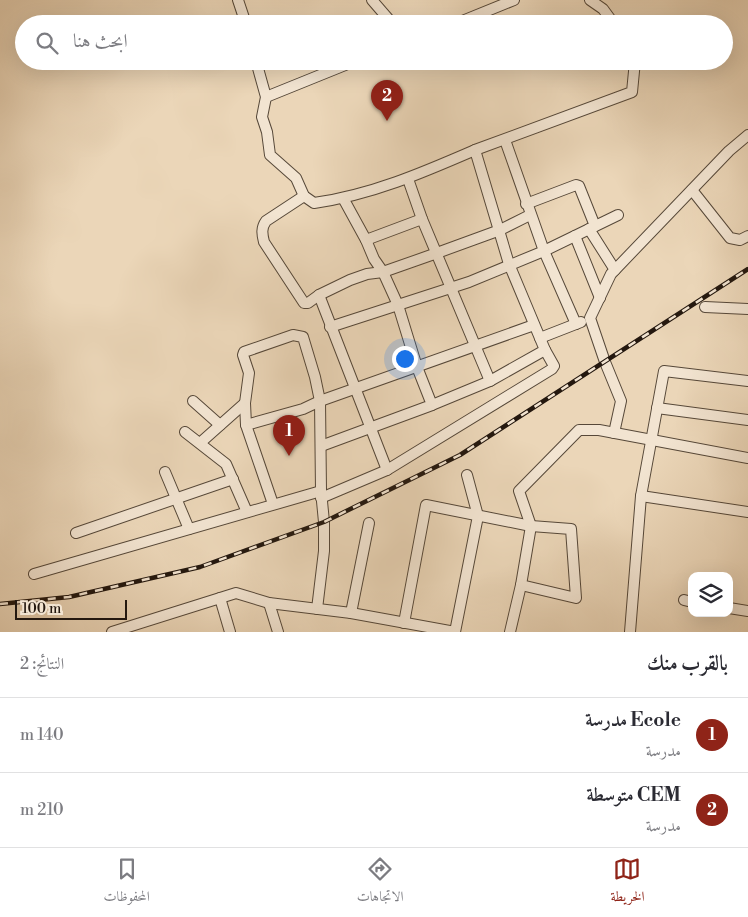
<!DOCTYPE html>
<html lang="ar">
<head>
<meta charset="utf-8">
<style>
	:root { --surface:#fff; --page:#f2f2f3; --text:#2b2b33; --muted:#7c7c81; --line:#e1e1e2; --accent:#8f2418 }
	body { margin:0; font-family:"Libre Bodoni",Amiri,serif; background:var(--page); color:var(--text); direction:rtl }
	.controls { position:absolute; right:15px; bottom:15px; display:grid; overflow:hidden; border-radius:10px; box-shadow:0 5px 20px #0002 }
	.controls button { width:45px; height:45px; display:grid; place-items:center; padding:0; border:0; border-bottom:1px solid var(--line); background:var(--surface); color:var(--text); font:25px sans-serif }
	.scale { position:absolute; left:15px; bottom:12px; width:112px; box-sizing:border-box; padding-left:5px; border:2px solid #24180f; border-top:0; font-size:14px; line-height:18px; white-space:nowrap; color:#24180f; -webkit-text-stroke:4px #f2e4d1; paint-order:stroke }
	.you { position:absolute; left:404px; top:358px; width:18px; height:18px; margin:-12px; border:4px solid #fff; border-radius:50%; background:#1a73e8; box-shadow:0 0 0 8px #1a73e833 }
	.badge { display:grid; place-items:center; width:32px; height:32px; border-radius:50%; background:var(--accent); color:#fff; font-size:16px; font-weight:700 }
	.pin { position:absolute; translate:-50% -41px; filter:drop-shadow(0 1px 2px #0008) }
	.pin::after { content:''; position:absolute; top:26px; width:18px; height:15px; background:inherit; clip-path:polygon(0 0,100% 0,50% 100%) }
	.list { margin:0; padding:0; list-style:none }
	h2 { display:flex; justify-content:space-between; align-items:center; height:65px; margin:0; padding:0 20px; font-size:21px }
	h2 small { font-size:16px; font-weight:400; color:var(--muted) }
	.list li { display:grid; grid-template-columns:32px 1fr auto; gap:15px; align-items:center; box-sizing:border-box; height:75px; padding:0 20px; border-top:1px solid var(--line) }
	.list b { display:block; font-size:19px; white-space:nowrap }
	.list p { margin:0; font-size:16px; white-space:nowrap; color:var(--muted) }
	.list em { font-size:16px; font-style:normal; color:var(--muted) }
	.icon { flex:none; width:28px; height:28px; fill:none; stroke:currentColor; stroke-width:2; stroke-linecap:round; stroke-linejoin:round }
	.map { position:relative; flex:none; width:748px; height:632px; overflow:hidden; direction:ltr }
	.search { position:absolute; background:var(--surface); box-shadow:0 5px 20px #0002; left:15px; right:15px; top:15px; height:55px; display:flex; align-items:center; gap:12px; box-sizing:border-box; padding:0 18px; border-radius:28px; color:var(--muted); font-size:19px }
	.sheet { height:215px; background:var(--surface) }
	nav { display:flex; justify-content:space-around; align-items:center; box-sizing:border-box; height:70px; border-top:1px solid var(--line); background:var(--surface); font-size:14px; color:var(--muted) }
	nav a { display:grid; justify-items:center; gap:2px }
	nav .on { color:var(--accent) }
	.map>svg:first-child { display:block }
	.lines { fill:none; stroke-linecap:round; stroke-linejoin:round }
	.minor-casing { stroke:#564839; stroke-width:12 }
	.minor { stroke:#f2e4d1; stroke-width:10 }
	.rail-casing { stroke:#24180f; stroke-width:4.5 }
	.rail { stroke:#f2e4d1; stroke-width:2.5; stroke-dasharray:8; stroke-linecap:butt }
</style>
</head>
<body>
<div class="map">
<svg width="748" height="632" viewBox="0 0 748 632">
	<rect width="100%" height="100%" fill="#ebd6b8"/>
	<filter id="stains"><feTurbulence type="fractalNoise" baseFrequency=".004" numOctaves="4"/><feColorMatrix values="0 0 0 0 .2 0 0 0 0 .09 0 0 0 0 .02 0 0 0 .5 -.17"/></filter>
	<radialGradient id="worn" r=".72"><stop offset=".6" stop-color="#630" stop-opacity="0"/><stop offset="1" stop-color="#630" stop-opacity=".3"/></radialGradient>
	<g class="lines">
		<defs>
			<g id="minor">
				<path d="M238,0l8,24"/>
				<path d="M372,0l19,22"/>
				<path d="M590,0l13,9 11,15"/>
				<path d="M362,24l8,-3 21,1 1,2"/>
				<path d="M455,24l59,-24"/>
				<path d="M256,61l10,36 -4,20 5,15 3,23 26,23 8,18 10,7c57,-8 108,-30 161,-53l34,114 36,86 -55,31 -58,24"/>
				<path d="M266,97l89,-36"/>
				<path d="M505,140l39,111 32,73"/>
				<path d="M475,150l157,-58 3,-31"/>
				<path d="M408,179l14,40 68,162"/>
				<path d="M692,190l38,48 10,2 8,-4"/>
				<path d="M304,196l-38,25c-5,7 -4,13 -2,21l40,61h4l11,-8 31,-15 17,-6 16,-2 54,-19 63,-23 30,-15"/>
				<path d="M526,204l50,-19 3,1 16,40"/>
				<path d="M589,229l26,41"/>
				<path d="M575,236l25,62"/>
				<path d="M366,240l56,-21"/>
				<path d="M319,295l68,175"/>
				<path d="M705,307l43,2"/>
				<path d="M330,327l139,-45 75,-31 74,-36"/>
				<path d="M540,338l41,-16"/>
				<path d="M193,401l27,24"/>
				<path d="M657,408l91,12"/>
				<path d="M246,425l57,-16 17,-8 214,-76"/>
				<path d="M185,432l41,32 21,48"/>
				<path d="M614,433l7,-32 -16,-39 -15,-44 21,-44 118,-123 19,-16"/>
				<path d="M200,443l45,-40"/>
				<path d="M321,446l111,-41 -15,-38 -19,-62 -15,-33 -9,-13 -8,-19 -23,-42"/>
				<path d="M165,472l24,57"/>
				<path d="M641,496l107,16"/>
				<path d="M321,498l66,-28 165,-101 2,-3 -9,-16"/>
				<path d="M273,504l-27,-79 -1,-22 4,-30 -6,-18 1,-3 49,-17 10,2 12,40 5,24 1,90 3,31v29l-7,58"/>
				<path d="M76,533l157,-54"/>
				<path d="M34,574l287,-83"/>
				<path d="M220,598l10,34"/>
				<path d="M684,600l8,2"/>
				<path d="M269,603l9,29"/>
				<path d="M729,608l19,3"/>
				<path d="M351,613l18,-90"/>
				<path d="M404,623l22,-118 105,21 40,3 5,69 -55,-13"/>
				<path d="M112,632l124,-39 33,10 82,10 104,19 23,-116 -11,-41"/>
				<path d="M510,632l11,-47 10,-59 -12,-35 60,-61h20l149,28"/>
				<path d="M630,632l11,-136 23,-125 84,10"/>
			</g>
		</defs>
		<use href="#minor" class="minor-casing"/>
		<use href="#minor" class="minor"/>
		<defs>
			<path id="rail" d="M0,604l69,-7 131,-30 124,-45 136,-67 288,-186"/>
		</defs>
		<use href="#rail" class="rail-casing"/>
		<use href="#rail" class="rail"/>
	</g>
	<rect width="100%" height="100%" filter="url(#stains)"/>
	<rect width="100%" height="100%" fill="url(#worn)"/>
</svg>
<div class="controls">
<button><svg class="icon" aria-label="layers" viewBox="0 0 24 24"><path d="M12 4l9 5-9 5-9-5zM3 14l9 5 9-5"/></svg></button>
</div>
<div class="scale">100 m</div>
<div class="you"></div>
<div class="pin badge" style="left:289px;top:456px">1</div>
<div class="pin badge" style="left:387px;top:121px">2</div>
<div class="search"><svg class="icon" aria-label="search" viewBox="0 0 24 24"><circle cx="10" cy="10" r="6"/><path d="M15 15l6 6"/></svg>ابحث هنا</div>
</div>
<section class="sheet">
<h2>بالقرب منك<small>النتائج: 2</small></h2>
<ul class="list">
<li><span class="badge">1</span><div><b>Ecole مدرسة</b><p>مدرسة</p></div><em>140 m</em></li>
<li><span class="badge">2</span><div><b>CEM متوسطة</b><p>مدرسة</p></div><em>210 m</em></li>
</ul>
</section>
<nav>
<a class="on"><svg class="icon" aria-label="map" viewBox="0 0 24 24"><path d="M3 6l6-2 6 2 6-2v14l-6 2-6-2-6 2zM9 4v14M15 6v14"/></svg>الخريطة</a>
<a><svg class="icon" aria-label="directions" viewBox="0 0 24 24"><path d="M12 3l9 9-9 9-9-9zM9 14v-3h6M13 9l2 2-2 2"/></svg>الاتجاهات</a>
<a><svg class="icon" aria-label="saved" viewBox="0 0 24 24"><path d="M7 4h10v16l-5-4-5 4z"/></svg>المحفوظات</a>
</nav>
</body>
</html>
